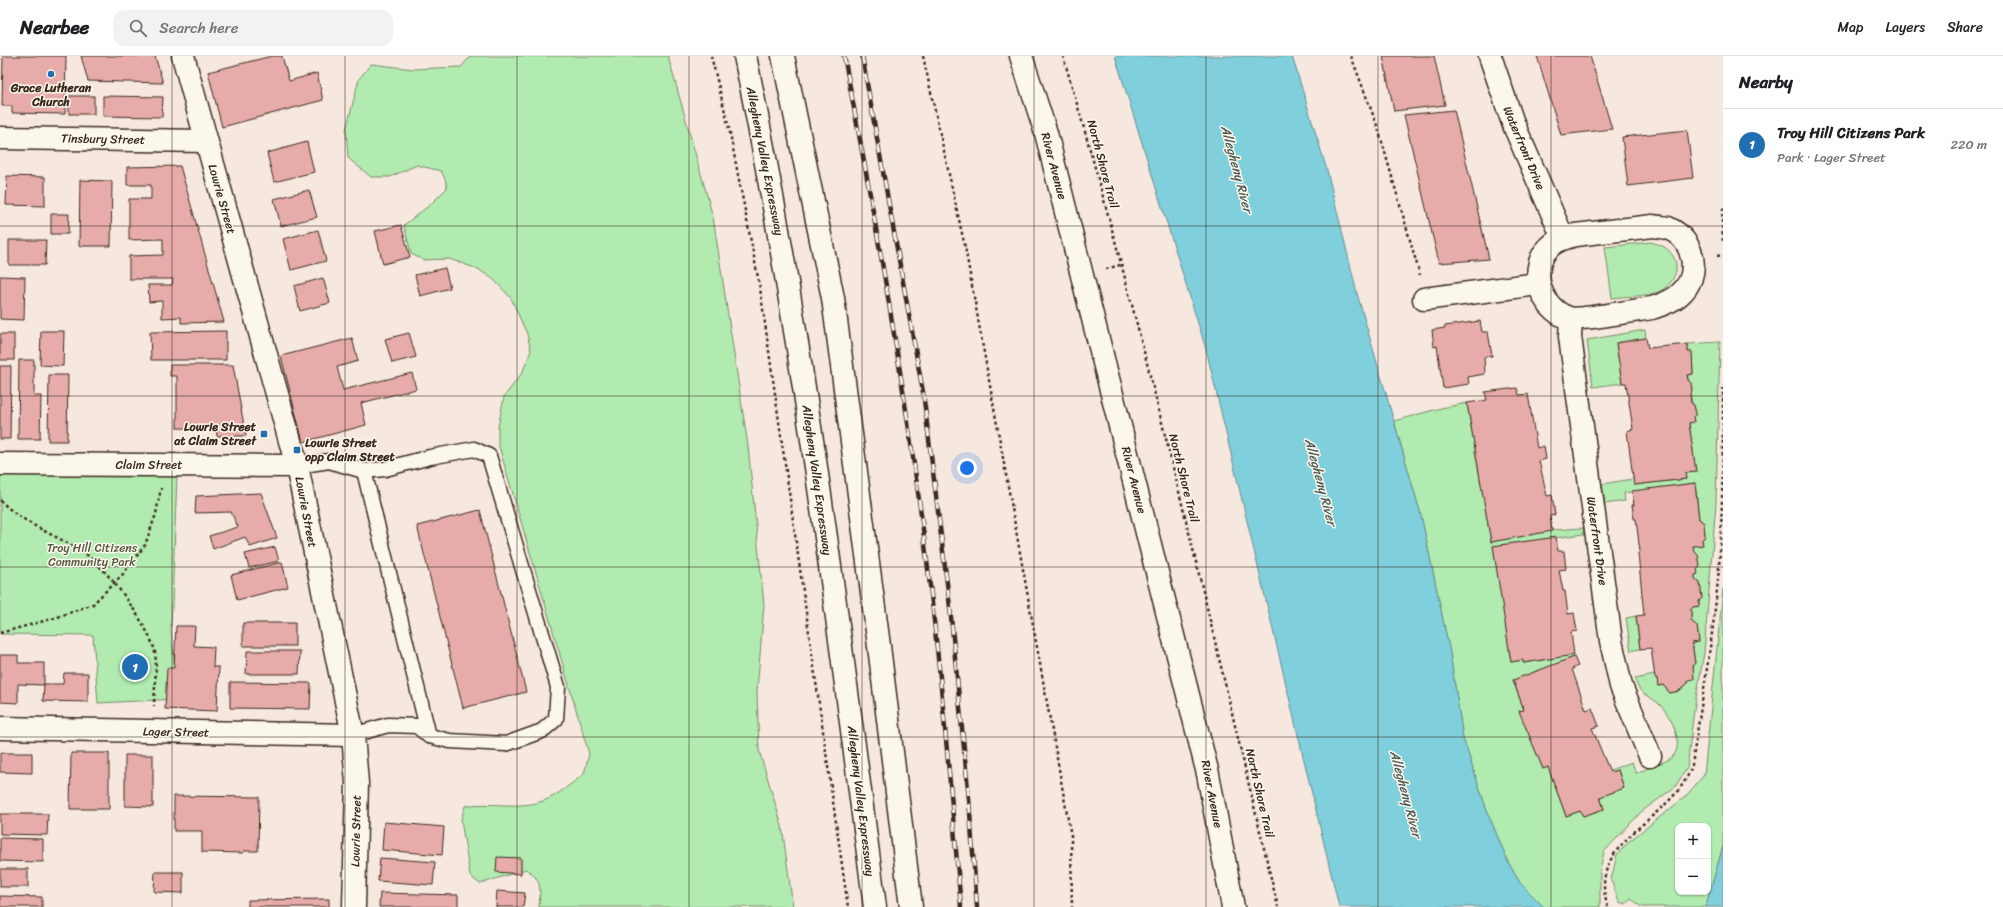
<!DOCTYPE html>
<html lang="en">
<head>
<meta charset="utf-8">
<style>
	:root { --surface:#fff; --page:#f2f2f2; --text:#202124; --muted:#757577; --line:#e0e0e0; --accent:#1f6fb2 }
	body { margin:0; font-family:Sriracha,sans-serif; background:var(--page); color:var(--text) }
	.controls { position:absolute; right:12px; bottom:12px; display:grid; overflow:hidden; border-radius:8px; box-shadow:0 1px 3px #0004 }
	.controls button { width:36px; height:36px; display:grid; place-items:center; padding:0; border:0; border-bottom:1px solid var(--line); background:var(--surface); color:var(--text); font:20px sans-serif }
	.you { position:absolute; left:967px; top:412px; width:14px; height:14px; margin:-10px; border:3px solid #fff; border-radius:50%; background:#1a73e8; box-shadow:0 0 0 6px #1a73e833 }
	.badge { display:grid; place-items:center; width:26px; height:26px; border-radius:50%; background:var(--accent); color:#fff; font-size:13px; font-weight:700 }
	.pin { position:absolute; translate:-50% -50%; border:2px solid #fff; box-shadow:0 1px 4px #0006 }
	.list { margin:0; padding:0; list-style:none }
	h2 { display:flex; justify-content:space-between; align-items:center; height:52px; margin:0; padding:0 16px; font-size:17px }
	h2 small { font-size:13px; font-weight:400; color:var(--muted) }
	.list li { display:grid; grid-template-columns:26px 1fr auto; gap:12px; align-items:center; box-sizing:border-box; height:72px; padding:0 16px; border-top:1px solid var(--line) }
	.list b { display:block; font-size:15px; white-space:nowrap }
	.list p { margin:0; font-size:13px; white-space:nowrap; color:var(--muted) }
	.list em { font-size:13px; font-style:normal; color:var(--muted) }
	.icon { flex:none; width:22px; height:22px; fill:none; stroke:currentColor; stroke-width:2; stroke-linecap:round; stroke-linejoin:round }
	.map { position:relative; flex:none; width:1723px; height:851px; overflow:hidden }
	header { display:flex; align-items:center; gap:24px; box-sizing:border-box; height:56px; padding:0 20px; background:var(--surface); border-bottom:1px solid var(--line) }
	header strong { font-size:19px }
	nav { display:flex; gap:22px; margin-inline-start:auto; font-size:14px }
	.search { width:280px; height:36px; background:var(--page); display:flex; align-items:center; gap:10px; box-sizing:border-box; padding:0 14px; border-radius:12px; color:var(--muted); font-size:15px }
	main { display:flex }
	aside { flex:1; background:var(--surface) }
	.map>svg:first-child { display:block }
	.green { fill:#b1ebb0; stroke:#768a67; fill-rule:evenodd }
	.water { fill:#80cfdd; stroke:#648d91 }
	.building { fill:#e7acaa; stroke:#3b2a1e }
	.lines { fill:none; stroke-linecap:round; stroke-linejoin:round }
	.service-casing { stroke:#3b2a1e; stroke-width:17 }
	.minor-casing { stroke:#3b2a1e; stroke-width:25 }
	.tertiary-casing { stroke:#3b2a1e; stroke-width:25 }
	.motorway-casing { stroke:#3b2a1e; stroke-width:25 }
	.path { stroke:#3b2a1e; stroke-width:2.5; stroke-dasharray:3 3; stroke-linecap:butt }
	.service { stroke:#fbf7ec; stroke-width:14 }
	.minor { stroke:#fbf7ec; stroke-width:22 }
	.tertiary { stroke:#fbf7ec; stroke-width:22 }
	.motorway { stroke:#fbf7ec; stroke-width:22 }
	.rail-casing { stroke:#3b2a1e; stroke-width:4.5 }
	.rail { stroke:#fbf7ec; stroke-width:3; stroke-dasharray:9; stroke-linecap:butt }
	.grid { fill:none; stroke:#3b2a1e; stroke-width:1; stroke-opacity:0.55 }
	.poi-dot { fill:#1f6fb2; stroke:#fbf7ec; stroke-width:1.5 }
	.labels { text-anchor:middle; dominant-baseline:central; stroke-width:3; stroke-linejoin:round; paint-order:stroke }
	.poi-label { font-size:12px; font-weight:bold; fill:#3b2a1e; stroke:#fbf7ec }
	.street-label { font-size:12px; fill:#3b2a1e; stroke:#fbf7ec }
	.park-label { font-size:12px; fill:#585a42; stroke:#fbf7ec }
	.water-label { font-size:13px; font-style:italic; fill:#505c57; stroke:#fbf7ec }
</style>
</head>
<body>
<header>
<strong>Nearbee</strong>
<div class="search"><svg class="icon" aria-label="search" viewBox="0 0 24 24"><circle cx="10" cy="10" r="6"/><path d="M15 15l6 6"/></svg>Search here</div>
<nav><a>Map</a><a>Layers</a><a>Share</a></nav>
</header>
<main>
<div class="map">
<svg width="1723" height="851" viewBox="0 0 1723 851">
	<rect width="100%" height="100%" fill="#f7e8df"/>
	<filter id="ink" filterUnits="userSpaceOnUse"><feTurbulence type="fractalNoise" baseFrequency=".025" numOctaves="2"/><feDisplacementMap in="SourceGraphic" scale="8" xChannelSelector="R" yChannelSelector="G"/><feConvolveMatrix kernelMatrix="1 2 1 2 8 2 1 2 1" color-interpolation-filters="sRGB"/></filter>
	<g filter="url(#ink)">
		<g class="green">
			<path d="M471,0h197l45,161 35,229 16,159 -7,86 2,59 23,76 11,81h-254c1,-18 4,-27 -13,-38l-46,15 -10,-8 -9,-56 4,-14c26,-5 53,4 78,-5 14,-5 29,-18 41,-27l5,-20 -91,-311v-16l6,-30 18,-24 9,-22 -4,-17 -16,-36 -18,-19 -15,-10 -29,-10 -26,1 -12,-6 -7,-29 27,-21 16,-16 -2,-9 -4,-8 -24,-6 -27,12h-19l-23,-19 -2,-28 13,-51 12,-15 42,5 48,-2z"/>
			<path d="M1651,186c7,2 14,4 19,10 13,14 4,33 -12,40 -13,5 -32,4 -46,6l-7,-51z"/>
			<path d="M1645,274l1,8 -30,5 6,40 -29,4 -6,-47z"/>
			<path d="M1720,286l-4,161 -12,150 -10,57 -7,58 -12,19 -34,25 -37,40 -4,18v37h-56l-24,-24 -12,-21 -21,-51 -24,-73 -13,-85 -29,-138 -27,-94 47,-13 26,-5 24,139 61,-12 31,-2 1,6 -90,12 17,116 12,-2 1,3 50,-8v2l-61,24 11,29 -4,1 23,58 5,-2 18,49 14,-5 3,5 21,-7 -4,-12 24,-9 -6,-18 -8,2v-2l22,-8 4,11c9,-4 29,-10 36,-16 14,-13 -2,-43 -13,-53 -11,-10 -19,-7 -24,-25l19,-4 1,3h2l1,8 5,-1 7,8 9,-2 9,-8 7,-20 -3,-20 7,-1 -2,-16 -6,-5v-12l2,-2 6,-1v-5l3,-3 -2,-15 -5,-4v-4l2,-1 -4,-28 9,-1v-5l3,-4 -1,-13 -5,-4 -4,-36 -71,10 1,8 -20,3 -3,-20 31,-5 2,6 51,-6 -1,-6 11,-1 -7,-49 5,-1 -1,-5 3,-3c-2,-8 -5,-13 -6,-20l2,-4 -5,-15 6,-1 -1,-22h-4v-8z"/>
			<path d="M0,418l177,2 -6,155 7,68 -80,4 -5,-68 -93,-1z"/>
			<path d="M1723,533v257l-16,56 -2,5h-64l-10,-9 -5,6 -7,-2 -8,-22 6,-25 11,-13 57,-45 19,-22zM1678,770h30v66h-30z"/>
			<path d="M1636,560l4,33 -9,2 -5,-33z"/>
		</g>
		<g class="water">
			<path d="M1115,0h177l35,114 31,127 63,218 29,138 13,85 24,73 21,51 12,21 24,24h-205l-133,-558z"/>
			<path d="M1723,790v61h-18l2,-5z"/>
		</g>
		<g class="building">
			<path d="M3,0h63l-1,58 -53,-1v-7h-10z"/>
			<path d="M81,0h74l8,27 -75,-2z"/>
			<path d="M272,0h10l7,25 28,-8 6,27 -101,27 -14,-55z"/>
			<path d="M1383,0h51l11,49 -51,6z"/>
			<path d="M1537,0h53l22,73 -51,6z"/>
			<rect x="69" y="40" width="25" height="18"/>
			<path d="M103,40l60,1 -1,20 -59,-1z"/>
			<path d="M1454,54l35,149 -50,4 -35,-148z"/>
			<path d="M1687,74l6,48 -65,8 -6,-49z"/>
			<path d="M307,86l7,30 -40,10 -7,-29z"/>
			<path d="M180,110l44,156 -43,1v-6l-19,1v-17l-13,1 -1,-17h24l1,-6h-44v-23l34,-1v-16l-34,1v-41h22v-14h-24v-18z"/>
			<path d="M7,120l38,1v29l-39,-1z"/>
			<path d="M80,124l32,1 -1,65h-32z"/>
			<path d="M309,134l8,27 -36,9 -7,-27z"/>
			<path d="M51,158h18l-1,20h-17z"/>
			<path d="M401,169l9,32 -27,7 -8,-33z"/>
			<path d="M318,174l8,31 -35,9 -8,-31z"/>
			<path d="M9,184h37l-1,25h-36z"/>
			<path d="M445,212l5,20 -30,8 -5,-21z"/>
			<path d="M0,220l25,1 -1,43 -24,-1z"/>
			<path d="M323,222l7,25 -30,8 -6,-25z"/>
			<path d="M1480,265l2,11h6l4,24 -8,1 1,17 -17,3 1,7 -26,4 -6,-42 -3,1 -2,-17 13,-2v-2z"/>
			<path d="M41,275h23l-1,35 -23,-1z"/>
			<path d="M226,275v29h-75l-1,-28z"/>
			<path d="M409,277l7,24 -24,6 -7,-24z"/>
			<rect x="0" y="278" width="14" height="26"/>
			<path d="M352,282l6,23 -21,6 6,23 69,-17 4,16 -55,14 5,22 -63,17 -22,-86z"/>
			<path d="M1646,282l2,10 40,-4v8h4l1,22 -6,1 1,5 3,3 1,7 -2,4 1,9 3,2 2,9 -3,3 1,5 -5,1 7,49 -11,1 1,6 -52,6 -7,-54 6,-2 -7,-46h-4l-6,-40z"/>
			<path d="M19,304h15v36h7l-1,43h-22z"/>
			<path d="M170,309h63l13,71h-29l-1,-7 -39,-1v-52h-7z"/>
			<path d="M0,310h11l-1,73h-10z"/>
			<path d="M49,319h19l-1,66h-19z"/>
			<path d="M1517,332l2,7 9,-1 9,54 7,-2 2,13 -7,2 8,35 5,-1 3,20 -5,1 2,15 -61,11 -24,-139 20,-3 -2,-8z"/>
			<path d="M1695,427l4,36 5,4 1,13 -3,4 1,5 -10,1 1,4 4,4 2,12 -3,4 1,4 -3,1v4l5,4 2,15 -3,3v5l-6,1 -2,2v12l6,5 2,16 -7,1 3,20 -2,2 1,14 -6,1v3l-9,8 -9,2 -7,-8 -5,1 -1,-8h-2l-4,-30 -11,1 -4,-33 8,-1 -6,-62 2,-1 -4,-33h-2l-2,-14h2l-2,-14z"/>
			<path d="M261,437l16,45 -27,9 -5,-10 -32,12 -4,-13 29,-9 -7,-15 -36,1 1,-17z"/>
			<path d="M480,454l46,182 -63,16 -46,-182z"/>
			<path d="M1556,481l2,14h6l2,18 -7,1 4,21h2l3,23 6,-1 3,18 -6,1 3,23 -51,8v-3l-12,2 -18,-116z"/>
			<path d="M275,491l4,14 -30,7 -4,-14z"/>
			<path d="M282,506l6,25 -51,13 -6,-25z"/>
			<rect x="243" y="567" width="52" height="23"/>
			<path d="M176,570h19l-1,20 20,1 -1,20h6l-2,44 -52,-2 2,-41h7z"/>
			<path d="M247,595h53l-1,23h-53z"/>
			<path d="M0,599h18v8h26v22l-26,-1v19l-18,-1z"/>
			<path d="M1574,601l4,9 -6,3 14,41 6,-2 7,18 -7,2 18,44 8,-2 6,18 -24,9 4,12 -21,7 -3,-5 -14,5 -18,-49 -5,2 -24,-58 5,-1 -11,-30z"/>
			<path d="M64,617h24v29l-45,-1 1,-17h19z"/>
			<path d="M230,626l81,1 -1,26 -80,-1z"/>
			<path d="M0,697h32v20l-32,-1z"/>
			<path d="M71,697h38v56h-39z"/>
			<path d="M125,699h28v52l-28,-1z"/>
			<path d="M174,740l85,1 -1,54h-14l-1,2 -41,-1v-21h-28z"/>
			<path d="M0,758h48l-1,21 -47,-1z"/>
			<path d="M384,766l60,5 -2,28 -60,-5z"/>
			<path d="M0,782l43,1v23l-43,-1z"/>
			<path d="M497,801l24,1v16l-25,-2z"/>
			<path d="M380,802l55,4 -2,23 -55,-4z"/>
			<rect x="0" y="813" width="28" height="18"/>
			<path d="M155,816h28v21l-29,-1z"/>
			<path d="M497,835l28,2 -2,14h-27z"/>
			<path d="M380,837l78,2v12h-79z"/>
			<path d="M0,840l42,1v10h-42z"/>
			<path d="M329,843v8h-81v-7z"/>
		</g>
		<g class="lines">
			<defs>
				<g id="service">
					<path d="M297,410l32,-5 35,10 21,-2 45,-12 44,-8 15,7 69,231 -2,32 -14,12 -36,13 -56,-3 -21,-5 -12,-10 -29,-1 -35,10"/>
					<path d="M364,415l65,265"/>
				</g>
				<g id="minor">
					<path d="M1490,0l23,67 50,115"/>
					<path d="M0,82l206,3"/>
					<path d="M1653,170c5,1 11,1 15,2 27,12 34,48 11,67 -8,7 -18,10 -27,13 -14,2 -74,13 -83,10 -30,-9 -43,-54 -16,-74 6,-5 14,-7 22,-9z"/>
					<path d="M1424,243l114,-15"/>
					<path d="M1571,263l-1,18 41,304 10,45 29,70"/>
					<path d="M0,408l297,2"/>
					<path d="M0,672l353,7"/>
				</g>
				<g id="tertiary">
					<path d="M183,0l114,410 56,269 4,48 -3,124"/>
					<path d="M1021,0l25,77 162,641 25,133"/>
				</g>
				<g id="motorway">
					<path d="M745,0c58,281 93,566 130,851"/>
					<path d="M783,0l50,242 45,340 33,269"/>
				</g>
			</defs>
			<use href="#service" class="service-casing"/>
			<use href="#minor" class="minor-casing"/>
			<use href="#tertiary" class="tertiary-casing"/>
			<use href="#motorway" class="motorway-casing"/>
			<g class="path">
				<path d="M711,0l18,72 31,160 88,619"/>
				<path d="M923,0l42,191 106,589 1,71"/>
				<path d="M1063,0c83,280 147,567 215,851"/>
				<path d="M1351,0l27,72 42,147"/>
				<path d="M1723,152l-1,11 1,23"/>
				<path d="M1717,200l6,-1"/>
				<path d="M1106,213l14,-4"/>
				<path d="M0,444c22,23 53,34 80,50 25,15 65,70 74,98 4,13 0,44 0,58"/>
				<path d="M0,577l55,-15 38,-14 30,-30 22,-29 11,-31 5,-26"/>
				<path d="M1608,851c-24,-68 68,-87 84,-142 10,-66 22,-132 27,-198 4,-60 4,-120 4,-179"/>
			</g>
			<use href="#service" class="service"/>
			<use href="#minor" class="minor"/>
			<use href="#tertiary" class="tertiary"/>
			<use href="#motorway" class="motorway"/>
			<defs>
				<g id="rail">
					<path d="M844,0c31,159 59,320 80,481 16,123 26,247 37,370"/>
					<path d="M862,0l61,336 27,215 19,192 8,108"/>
				</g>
			</defs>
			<use href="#rail" class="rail-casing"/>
			<use href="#rail" class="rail"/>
		</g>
	</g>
	<path class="grid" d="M172,0v851M345,0v851M517,0v851M689,0v851M862,0v851M1034,0v851M1206,0v851M1378,0v851M1551,0v851M0,170h1723M0,340h1723M0,511h1723M0,681h1723"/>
	<g class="poi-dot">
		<circle cx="51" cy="18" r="4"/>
		<rect x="260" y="374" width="8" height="8" rx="2"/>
		<rect x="293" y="390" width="8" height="8" rx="2"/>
	</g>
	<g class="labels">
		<g class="poi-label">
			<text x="51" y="32">Grace Lutheran<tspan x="51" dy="14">Church</tspan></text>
			<text x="256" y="371" text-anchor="end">Lowrie Street<tspan x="256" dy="14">at Claim Street</tspan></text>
			<text x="305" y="387" text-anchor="start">Lowrie Street<tspan x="305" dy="14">opp Claim Street</tspan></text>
		</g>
		<g class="street-label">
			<text transform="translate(103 83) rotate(1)">Tinsbury Street</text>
			<text transform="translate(1524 92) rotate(67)">Waterfront Drive</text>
			<text transform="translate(765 105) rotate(79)">Allegheny Valley Expressway</text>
			<text transform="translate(1103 108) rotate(75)">North Shore Trail</text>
			<text transform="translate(1054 110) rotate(75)">River Avenue</text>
			<text transform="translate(222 143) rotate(74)">Lowrie Street</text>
			<text x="149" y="409">Claim Street</text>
			<text transform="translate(1184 422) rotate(76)">North Shore Trail</text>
			<text transform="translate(817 424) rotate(82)">Allegheny Valley Expressway</text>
			<text transform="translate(1134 424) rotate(76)">River Avenue</text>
			<text transform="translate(306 456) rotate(79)">Lowrie Street</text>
			<text transform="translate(1597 485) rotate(82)">Waterfront Drive</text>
			<text transform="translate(176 676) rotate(1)">Lager Street</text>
			<text transform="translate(1260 737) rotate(77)">North Shore Trail</text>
			<text transform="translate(1212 738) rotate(79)">River Avenue</text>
			<text transform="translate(861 745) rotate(83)">Allegheny Valley Expressway</text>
			<text transform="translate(356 775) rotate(-89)">Lowrie Street</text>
		</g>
		<g class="park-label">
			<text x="92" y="492">Troy Hill Citizens<tspan x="92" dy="14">Community Park</tspan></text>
		</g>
		<g class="water-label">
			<text transform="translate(1237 113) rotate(75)">Allegheny River</text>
			<text transform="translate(1321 426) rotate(75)">Allegheny River</text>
			<text transform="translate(1406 738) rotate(75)">Allegheny River</text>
		</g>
	</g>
</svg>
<div class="controls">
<button>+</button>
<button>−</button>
</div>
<div class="you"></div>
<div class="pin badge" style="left:135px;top:611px">1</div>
</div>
<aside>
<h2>Nearby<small></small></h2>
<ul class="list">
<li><span class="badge">1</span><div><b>Troy Hill Citizens Park</b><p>Park · Lager Street</p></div><em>220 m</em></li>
</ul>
</aside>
</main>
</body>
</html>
